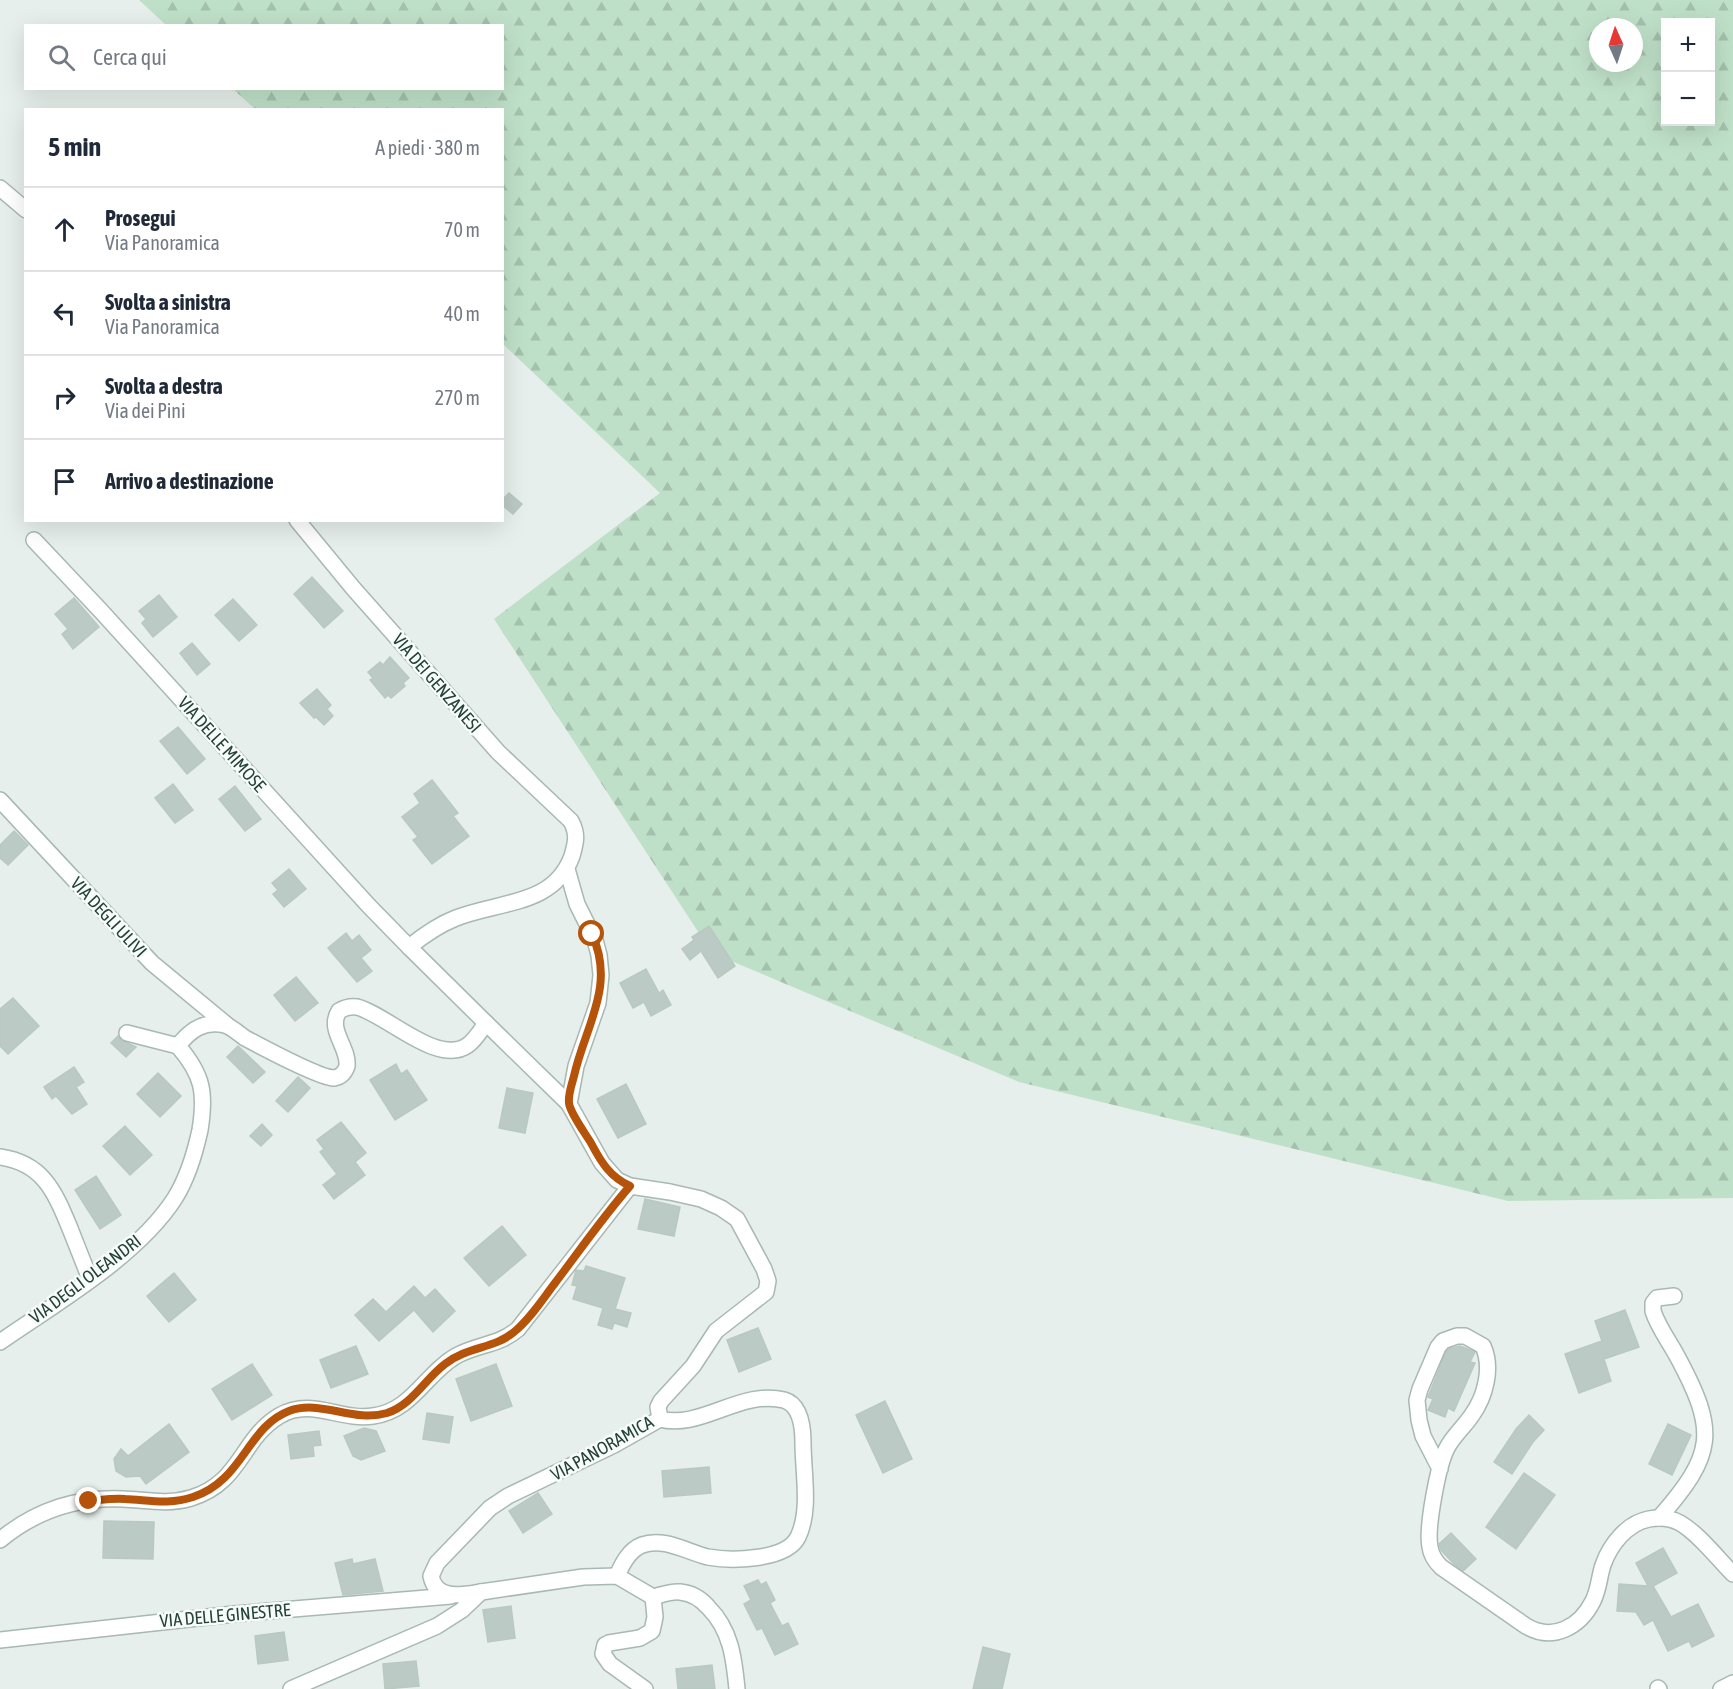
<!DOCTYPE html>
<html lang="it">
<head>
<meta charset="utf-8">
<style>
	:root { --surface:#fff; --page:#f6f6f7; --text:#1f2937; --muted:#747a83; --line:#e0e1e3 }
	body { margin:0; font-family:"Asap Condensed",sans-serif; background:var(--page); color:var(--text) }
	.controls { position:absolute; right:18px; top:18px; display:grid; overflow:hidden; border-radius:0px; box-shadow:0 6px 24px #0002 }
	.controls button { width:54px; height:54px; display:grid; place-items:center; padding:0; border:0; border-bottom:2px solid var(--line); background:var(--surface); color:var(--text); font:30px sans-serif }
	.compass { position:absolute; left:1589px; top:18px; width:54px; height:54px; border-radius:50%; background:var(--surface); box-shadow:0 6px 24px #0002; rotate:357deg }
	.stop { position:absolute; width:18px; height:18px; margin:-14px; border:4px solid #b45309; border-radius:50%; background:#fff }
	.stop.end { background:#b45309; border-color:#fff; box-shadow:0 2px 6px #0008 }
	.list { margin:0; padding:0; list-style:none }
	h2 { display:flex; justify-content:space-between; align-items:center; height:78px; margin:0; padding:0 24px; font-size:26px }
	h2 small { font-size:20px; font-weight:400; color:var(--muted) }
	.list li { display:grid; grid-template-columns:39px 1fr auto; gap:18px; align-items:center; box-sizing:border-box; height:84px; padding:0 24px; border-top:2px solid var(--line) }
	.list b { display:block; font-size:22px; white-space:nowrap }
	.list p { margin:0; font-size:20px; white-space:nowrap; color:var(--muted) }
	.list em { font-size:20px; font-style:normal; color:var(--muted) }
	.icon { flex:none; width:33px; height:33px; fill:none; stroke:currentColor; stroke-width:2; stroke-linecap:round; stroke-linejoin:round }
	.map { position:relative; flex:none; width:1733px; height:1689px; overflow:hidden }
	.search { position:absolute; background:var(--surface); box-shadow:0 6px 24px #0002; left:24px; top:24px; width:480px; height:66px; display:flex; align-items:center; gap:15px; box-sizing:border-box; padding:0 21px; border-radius:0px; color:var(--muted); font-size:22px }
	.panel { position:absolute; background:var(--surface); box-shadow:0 6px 24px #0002; left:24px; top:108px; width:480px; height:414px; border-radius:0px }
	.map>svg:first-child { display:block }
	.forest { fill:url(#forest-firs); fill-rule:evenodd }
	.building { fill:#bbcac4; stroke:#b8c9c2; stroke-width:1.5 }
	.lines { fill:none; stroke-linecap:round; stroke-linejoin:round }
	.minor-casing { stroke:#a8b8b2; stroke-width:18 }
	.minor { stroke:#fff; stroke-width:15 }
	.route { stroke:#b45309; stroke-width:8 }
	.labels { text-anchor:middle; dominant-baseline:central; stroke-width:5; stroke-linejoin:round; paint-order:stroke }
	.street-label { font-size:18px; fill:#24423a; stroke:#f7fbf9 }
</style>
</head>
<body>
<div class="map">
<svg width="1733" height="1689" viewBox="0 0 1733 1689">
	<defs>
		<pattern id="forest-firs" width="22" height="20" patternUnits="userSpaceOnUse" patternTransform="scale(1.5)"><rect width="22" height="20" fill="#bfe0c8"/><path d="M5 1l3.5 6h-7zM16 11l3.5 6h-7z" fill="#a4c1ad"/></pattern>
	</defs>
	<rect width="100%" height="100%" fill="#e6efeb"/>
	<path class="forest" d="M139,0h1594v1198l-225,3 -489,-119 -307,-129 -218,-334 166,-126 -157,-149 -1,-234 -247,-1 -22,-20 269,-1v-62l-336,-1zM1666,22h44v100h-44zM1598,27h36v36h-36z"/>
	<g class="building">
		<path d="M509,493l13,11 -9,10 -11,-9v-5z"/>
		<path d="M312,577l31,34 -19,17 -30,-34z"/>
		<path d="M159,595l18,22 -24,20 -11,-14 4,-4 -7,-8z"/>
		<path d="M74,598l25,29 -26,22 -11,-15 6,-5 -13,-15z"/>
		<path d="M233,599l24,26 -18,16 -24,-26z"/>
		<path d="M192,643l18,21 -13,11 -17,-22z"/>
		<path d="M390,657l19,21 -6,5 2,3 -14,12 -3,-3 -3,3 -15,-18 3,-2 -5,-6 12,-10 3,3z"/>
		<path d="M317,689l14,16 -4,4 6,7 -9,9 -8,-8 -2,1 -14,-15z"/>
		<path d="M178,727l27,32 -18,15 -27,-33z"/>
		<path d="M432,780l26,33 -5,3 16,20 -37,28 -19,-24 5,-3 -16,-20 18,-14 -6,-9z"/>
		<path d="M173,784l20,26 -18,13 -20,-25z"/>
		<path d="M235,786l26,33 -16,12 -26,-32z"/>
		<path d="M14,831l14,14 -20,20 -8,-7v-13z"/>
		<path d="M289,869l17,20 -22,18 -11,-13 5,-4 -6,-7z"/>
		<path d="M709,926l26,40 -17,12 -17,-27 -11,9 -8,-11 12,-9 -2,-3z"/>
		<path d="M346,933l6,8 7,-6 12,15 -10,8 11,13 -15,11 -29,-34z"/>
		<path d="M646,969l13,24 4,-3 8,15 -20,11 -7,-14 -11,6 -13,-25z"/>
		<path d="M296,977l22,26 -23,18 -21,-26z"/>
		<path d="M13,998l26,28 -31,28 -8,-8v-37z"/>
		<path d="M118,1036l3,4 15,7 -10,10 -15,-14z"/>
		<path d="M238,1046l27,26 -12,11 -26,-26z"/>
		<path d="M396,1064l5,10 6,-4 20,30 -32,20 -25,-40z"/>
		<path d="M74,1067l10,15 -8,5 11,17 -15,10 -16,-18 -4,3 -8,-12z"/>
		<path d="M158,1073l23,23 -21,21 -23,-23z"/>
		<path d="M298,1077l12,11 -22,24 -12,-11z"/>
		<path d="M626,1084l20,40 -28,14 -21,-39z"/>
		<path d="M507,1088l26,5 -8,40 -26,-5z"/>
		<path d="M341,1122l25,31 -11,9 10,13 -31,24 -11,-14 14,-11 -17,-22 4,-3 -7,-9z"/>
		<path d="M262,1124l10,11 -11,11 -11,-10z"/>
		<path d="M125,1126l27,29 -22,20 -27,-29z"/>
		<path d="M96,1176l25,39 -21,14 -25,-39z"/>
		<path d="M645,1199l35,8 -6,29 -36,-7z"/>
		<path d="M502,1226l24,29 -37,31 -25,-28z"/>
		<path d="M586,1266l39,12 -10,31 16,4 -4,14 -13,-4 -2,6 -14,-4 5,-17 -30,-9 4,-13 -5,-1 4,-15 8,1z"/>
		<path d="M174,1273l22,27 -27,22 -22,-26z"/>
		<path d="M414,1286l11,12 10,-9 20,22 -22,21 -19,-22 -35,31 -24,-26 18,-16 13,13z"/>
		<path d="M1625,1310l14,37 -35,12 7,22 -32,12 -14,-39 37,-13 -7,-20z"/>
		<path d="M758,1328l13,31 -32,13 -12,-32z"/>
		<path d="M356,1346l12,28 -37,14 -11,-28z"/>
		<path d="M1460,1346l15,6 -5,10 5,1 -21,48 -6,-3 -3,9 -17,-7 5,-11 -5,-2 18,-45 3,-3z"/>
		<path d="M252,1364l20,31 -40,25 -20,-31z"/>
		<path d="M496,1364l16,42 -41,15 -15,-42z"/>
		<path d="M885,1401l27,58 -29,14 -27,-58z"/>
		<path d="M427,1413l26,4 -4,26 -26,-4z"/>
		<path d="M1529,1415l15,15 -11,12 -21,32 -18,-12 22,-33z"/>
		<path d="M169,1424l20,28 -43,32 -6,-8 -14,1 -10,-6 -2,-12 7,-10 7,7z"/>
		<path d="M1668,1424l23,11 -19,40 -23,-11z"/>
		<path d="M364,1428l12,3 9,20 -24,9 -8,-4 -9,-20z"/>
		<path d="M319,1431l2,14 -8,1 1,10 -23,3 -3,-24z"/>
		<path d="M709,1467l2,26 -47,4 -2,-26z"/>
		<path d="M1524,1473l31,22 -39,54 -30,-22z"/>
		<path d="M538,1493l14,21 -29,19 -14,-22z"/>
		<path d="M104,1521l50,1 -1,37 -50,-1z"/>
		<path d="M1451,1533l25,26 -13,12 -9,-7 -13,-14 -2,-6z"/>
		<path d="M1663,1548l14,25 -24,13 18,31 27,-13 16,32 -22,11 -3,-6 -21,10 -15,-31 -9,5 -8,-13 -19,-1 2,-27 29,2 -12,-23z"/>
		<path d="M352,1559l1,5 22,-5 8,32 -40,4 -8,-32z"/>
		<path d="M758,1580l3,5 5,-3 9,18 -5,3 12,23 6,-3 10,21 -23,11 -13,-27 -5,2 -13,-26 7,-4 -7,-14z"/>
		<path d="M511,1606l4,32 -27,4 -5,-32z"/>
		<path d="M284,1632l4,28 -30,4 -3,-28z"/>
		<path d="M983,1647l27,7 -8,35h-29z"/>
		<path d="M416,1661l3,25 -34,3 -2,-25z"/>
		<path d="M712,1665l3,24h-37l-2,-20z"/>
	</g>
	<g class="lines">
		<defs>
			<g id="minor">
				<path d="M0,188l26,22"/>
				<path d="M34,540l67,71 267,294 41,42"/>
				<path d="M0,800l152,163 75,62"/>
				<path d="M486,1023l83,81"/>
				<path d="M127,1033l51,13c12,-16 26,-26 47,-21 7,2 14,9 20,13 15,8 75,40 89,40 7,-1 11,-6 13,-12 2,-19 -20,-36 -8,-55 5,-3 11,-5 18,-4 29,7 81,60 111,38 8,-6 13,-15 18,-22l-77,-76c15,-12 29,-22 47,-29 43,-17 98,-12 116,-62 4,-14 6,-22 -1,-35l-73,-69 -145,-164 -56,-68"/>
				<path d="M0,1157c42,6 54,33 69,69 7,18 14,35 21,53"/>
				<path d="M0,1342c56,-39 138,-86 175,-144 13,-21 20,-45 25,-68 6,-37 3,-55 -22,-84"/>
				<path d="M1440,1469l-17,-33 -4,-16 -2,-20 3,-11 18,-42 5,-6 14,-5h8l18,10c10,22 2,51 -11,69 -8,12 -19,21 -25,33 -9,17 -21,81 -17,99 1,8 5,14 11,20l85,59c27,16 54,1 67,-25 6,-12 6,-24 10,-36 7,-20 24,-42 46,-46 11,-2 22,-1 31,4 19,11 38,36 53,51"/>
				<path d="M1659,1518c56,-64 59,-86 18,-162 -8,-15 -19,-29 -24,-45v-8l4,-5 17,-2"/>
				<path d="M0,1540c35,-29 77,-43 123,-41 24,1 44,6 68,-1 50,-15 50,-59 88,-82 32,-19 61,5 94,0 39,-5 52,-42 83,-60 21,-12 42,-10 62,-27l112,-143"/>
				<path d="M617,1576c5,-12 12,-26 25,-31 22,-8 45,7 66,12 22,4 78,4 90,-20 13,-27 5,-64 5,-94 0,-15 -2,-38 -19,-43 -43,-11 -84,30 -124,19"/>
				<path d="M481,1592l102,-15 34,-1 36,21 2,20 -3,14 -12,7 -31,5 -4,2 -2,9 7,10 35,25"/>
				<path d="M653,1597c8,-2 18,-6 27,-5 11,1 21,7 28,15 23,23 26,51 29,82"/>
				<path d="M0,1640l234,-26 217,-18"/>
				<path d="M1658,1688l1,1"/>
				<path d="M291,1689l146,-63 25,-16 19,-18c-19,3 -45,9 -50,-16l6,-13 53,-55 18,-12 106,-51 46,-26 -2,-12 3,-6 32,-35 23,-35 50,-39 2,-11 -4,-12 -27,-50 -16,-11 -20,-9 -31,-7 -40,-6 -13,-6 -15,-17 -33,-59 7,-38 22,-63 3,-28 -2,-20 -4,-15 -18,-36 -10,-35"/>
				<path d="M1721,1689l12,-6"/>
			</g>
		</defs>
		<use href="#minor" class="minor-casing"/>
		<use href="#minor" class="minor"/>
	</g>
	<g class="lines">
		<path class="route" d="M89,1501c12,-1 24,-3 36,-2 24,1 44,6 68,-2 50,-16 54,-70 96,-86 32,-12 64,12 98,2 25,-8 38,-34 58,-49 23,-18 49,-15 69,-32 16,-13 28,-32 41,-49 25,-33 48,-66 75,-97 -20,-9 -29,-24 -39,-43 -6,-10 -21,-30 -22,-40 -1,-9 3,-19 5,-27 11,-50 42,-89 18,-142"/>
	</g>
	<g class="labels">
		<g class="street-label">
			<text transform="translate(437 683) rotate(49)">VIA DEI GENZANESI</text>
			<text transform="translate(222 744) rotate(48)">VIA DELLE MIMOSE</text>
			<text transform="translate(109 917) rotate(47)">VIA DEGLI ULIVI</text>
			<text transform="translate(85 1279) rotate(-37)">VIA DEGLI OLEANDRI</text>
			<text transform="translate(602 1448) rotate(-29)">VIA PANORAMICA</text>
			<text transform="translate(225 1615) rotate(-5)">VIA DELLE GINESTRE</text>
		</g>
	</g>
</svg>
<div class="controls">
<button>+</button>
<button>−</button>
</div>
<svg class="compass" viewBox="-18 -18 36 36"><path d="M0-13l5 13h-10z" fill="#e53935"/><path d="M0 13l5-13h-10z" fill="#747a83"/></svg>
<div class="stop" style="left:592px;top:934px"></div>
<div class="stop end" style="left:89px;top:1501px"></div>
<div class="search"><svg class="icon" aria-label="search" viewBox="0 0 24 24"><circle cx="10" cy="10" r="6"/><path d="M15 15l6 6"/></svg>Cerca qui</div>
<section class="panel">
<h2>5 min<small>A piedi · 380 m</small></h2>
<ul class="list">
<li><svg class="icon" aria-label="ahead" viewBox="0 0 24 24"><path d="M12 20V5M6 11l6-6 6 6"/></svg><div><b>Prosegui</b><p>Via Panoramica</p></div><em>70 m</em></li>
<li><svg class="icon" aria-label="left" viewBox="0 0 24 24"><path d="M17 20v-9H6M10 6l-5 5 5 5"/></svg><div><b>Svolta a sinistra</b><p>Via Panoramica</p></div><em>40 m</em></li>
<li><svg class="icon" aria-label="right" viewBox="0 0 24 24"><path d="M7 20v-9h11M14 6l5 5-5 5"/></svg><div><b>Svolta a destra</b><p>Via dei Pini</p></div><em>270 m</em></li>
<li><svg class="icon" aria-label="arrive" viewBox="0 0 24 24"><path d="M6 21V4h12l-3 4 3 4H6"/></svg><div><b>Arrivo a destinazione</b></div></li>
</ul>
</section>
</div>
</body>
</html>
